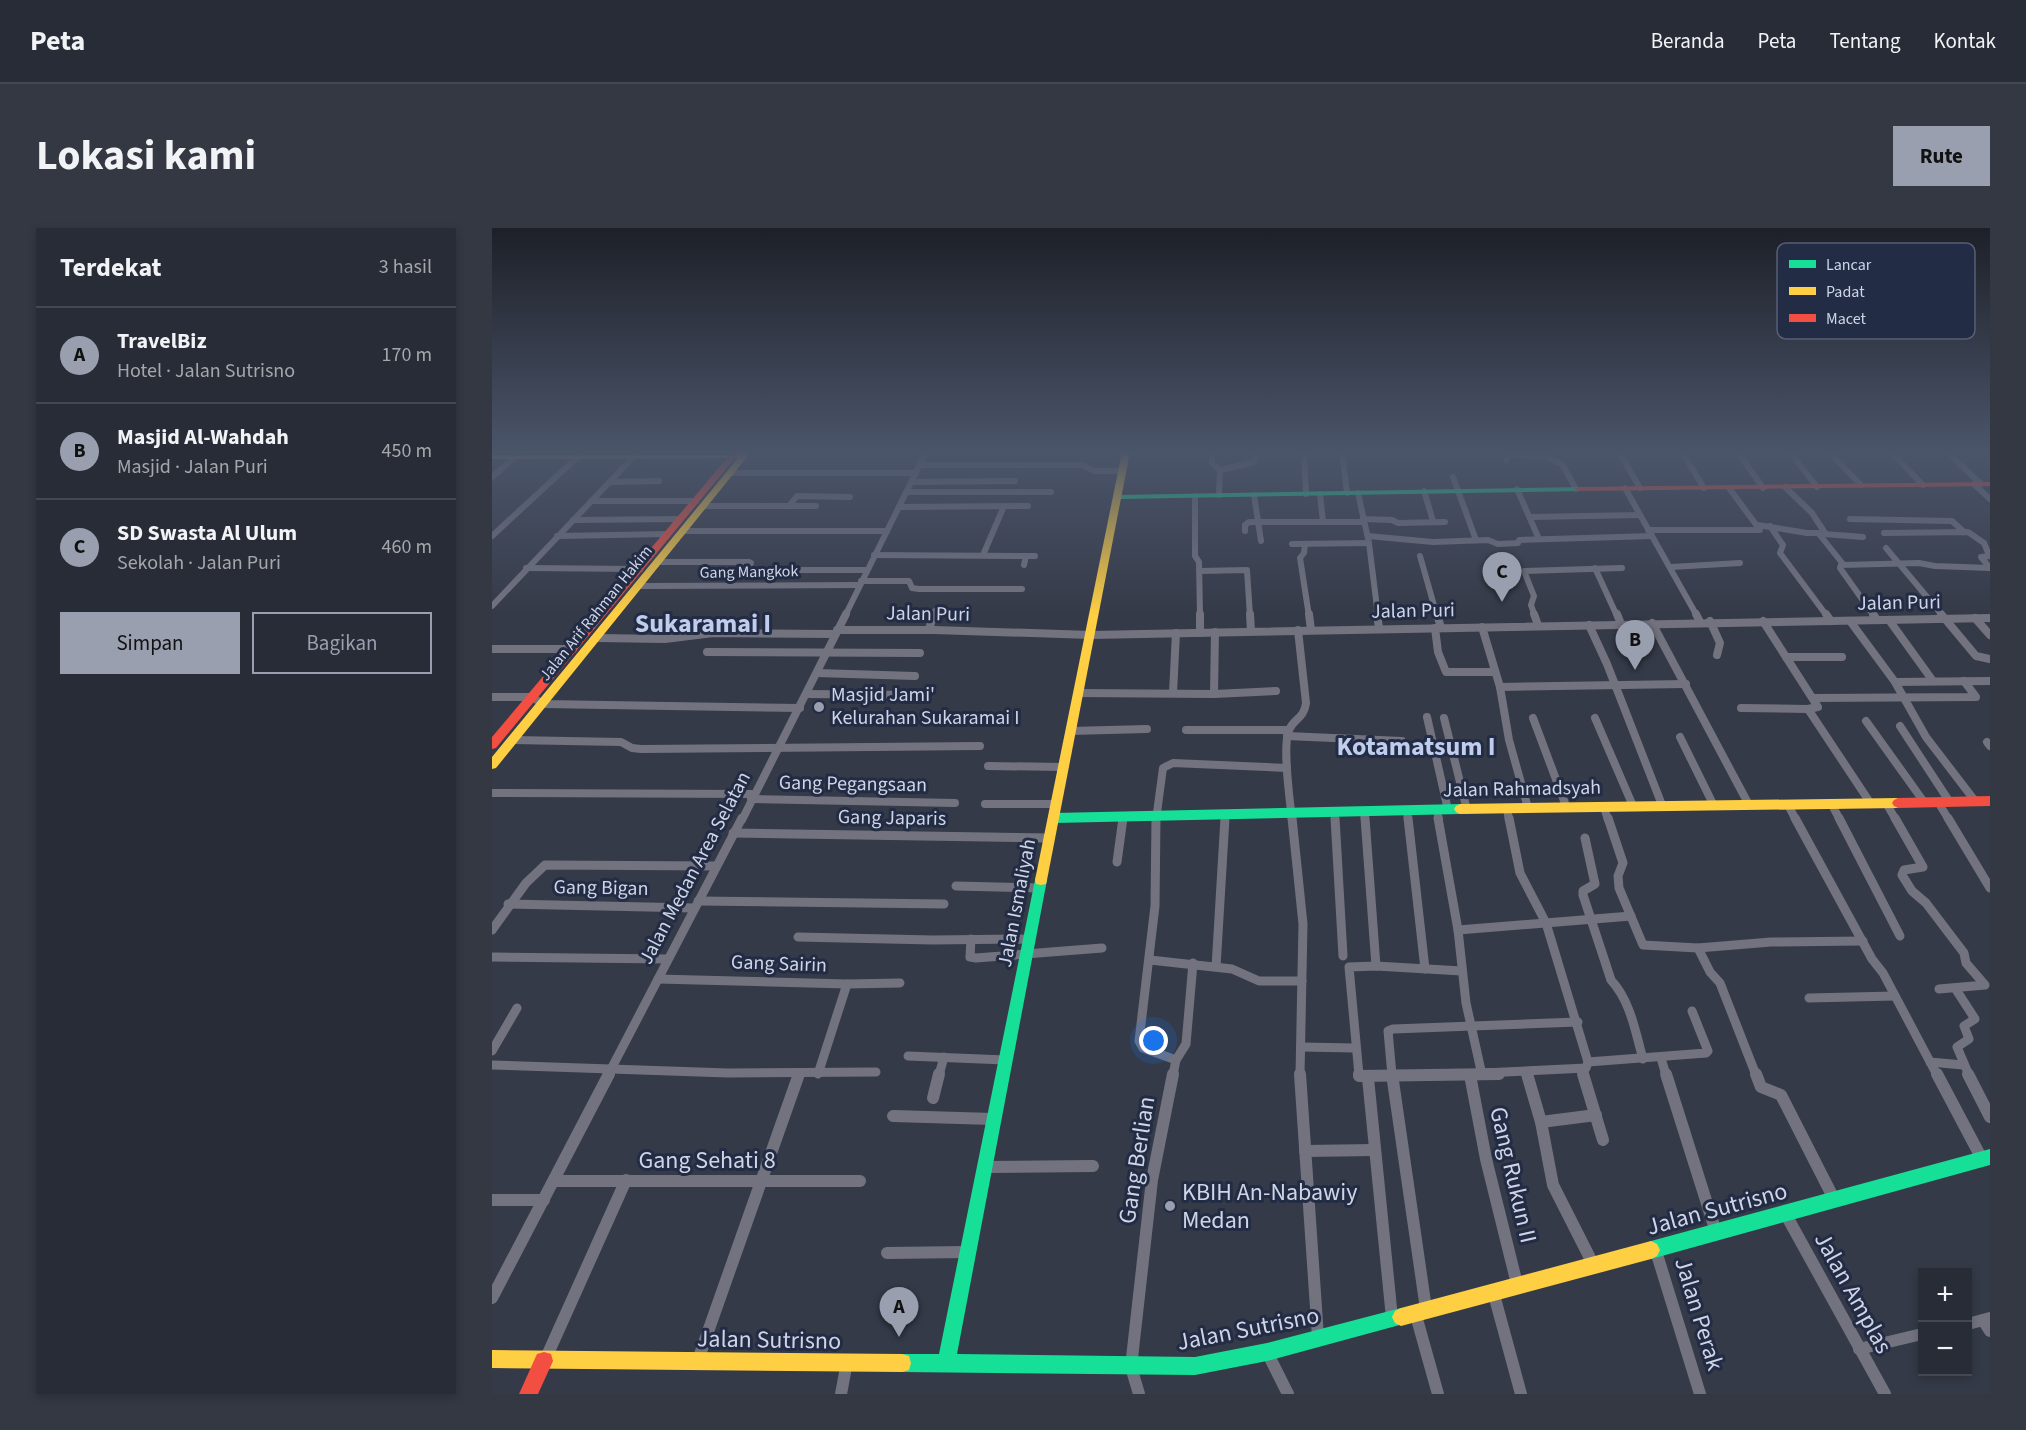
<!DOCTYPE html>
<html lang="id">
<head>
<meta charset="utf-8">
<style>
	:root { --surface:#282c36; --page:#343842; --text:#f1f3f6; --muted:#a5a7ad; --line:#444851; --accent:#999faf }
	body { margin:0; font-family:"Source Sans 3",sans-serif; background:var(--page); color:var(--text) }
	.controls { position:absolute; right:18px; bottom:18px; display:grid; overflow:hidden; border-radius:0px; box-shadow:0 3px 9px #0003 }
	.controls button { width:54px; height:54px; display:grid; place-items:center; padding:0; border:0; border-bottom:2px solid var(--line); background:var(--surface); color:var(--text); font:30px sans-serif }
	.you { position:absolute; left:662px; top:813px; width:21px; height:21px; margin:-15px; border:4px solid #fff; border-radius:50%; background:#1a73e8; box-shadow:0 0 0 9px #1a73e833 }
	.badge { display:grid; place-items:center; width:39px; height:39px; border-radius:50%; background:var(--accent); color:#111; font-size:20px; font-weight:700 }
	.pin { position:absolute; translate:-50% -50px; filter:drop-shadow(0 2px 3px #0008) }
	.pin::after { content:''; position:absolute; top:32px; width:21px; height:18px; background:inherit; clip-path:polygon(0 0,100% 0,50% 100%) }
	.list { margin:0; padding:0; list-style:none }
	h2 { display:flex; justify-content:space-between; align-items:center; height:78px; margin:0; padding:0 24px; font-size:26px }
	h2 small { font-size:20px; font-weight:400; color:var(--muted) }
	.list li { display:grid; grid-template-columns:39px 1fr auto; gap:18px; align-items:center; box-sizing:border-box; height:96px; padding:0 24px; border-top:2px solid var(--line) }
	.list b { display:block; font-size:22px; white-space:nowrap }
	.list p { margin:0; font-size:20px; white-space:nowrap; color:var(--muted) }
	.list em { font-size:20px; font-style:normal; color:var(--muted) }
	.actions { display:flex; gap:12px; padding:18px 24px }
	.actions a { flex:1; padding:14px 0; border:2px solid var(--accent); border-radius:0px; text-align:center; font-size:21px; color:var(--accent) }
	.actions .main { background:var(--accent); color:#111 }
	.map { position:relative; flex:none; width:1498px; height:1166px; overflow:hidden; border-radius:0px }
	header { display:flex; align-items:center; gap:36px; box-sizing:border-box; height:84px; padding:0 30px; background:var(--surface); border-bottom:2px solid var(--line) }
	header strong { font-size:28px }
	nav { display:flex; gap:33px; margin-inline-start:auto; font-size:21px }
	.intro { display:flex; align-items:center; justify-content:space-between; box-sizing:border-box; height:144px; padding:0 36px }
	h1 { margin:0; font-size:42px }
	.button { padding:15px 27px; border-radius:0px; background:var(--accent); color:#111; font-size:21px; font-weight:700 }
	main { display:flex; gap:36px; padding:0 36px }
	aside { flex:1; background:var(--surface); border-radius:0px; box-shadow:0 3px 9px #0003 }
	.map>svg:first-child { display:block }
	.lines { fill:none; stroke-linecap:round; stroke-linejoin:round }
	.street-far3 { stroke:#737380; stroke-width:6 }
	.street-far2 { stroke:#737380; stroke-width:8 }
	.street-far1 { stroke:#737380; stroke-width:9 }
	.street { stroke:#737380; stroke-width:12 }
	.fast { fill:#16e098; fill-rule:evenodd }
	.slow { fill:#ffcf43; fill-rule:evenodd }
	.jam { fill:#f24e42; fill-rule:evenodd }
	.poi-dot { fill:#999faf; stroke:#232c45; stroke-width:2 }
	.labels { text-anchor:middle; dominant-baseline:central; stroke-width:6; stroke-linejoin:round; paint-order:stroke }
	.far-street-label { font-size:16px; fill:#cfd5e6; stroke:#232c45 }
	.street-label { font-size:20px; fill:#cfd5e6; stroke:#232c45 }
	.poi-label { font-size:20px; fill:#cfd5e6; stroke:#232c45; text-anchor:start }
	.near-street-label { font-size:24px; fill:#cfd5e6; stroke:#232c45 }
	.near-poi-label { font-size:24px; fill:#cfd5e6; stroke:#232c45; text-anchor:start }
	.district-label { font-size:26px; font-weight:bold; fill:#c1cded; stroke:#232c45 }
	.key { fill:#232c45; stroke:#575f75; stroke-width:1.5 }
	.key-label { font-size:16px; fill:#cfd5e6 }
</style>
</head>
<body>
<header>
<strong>Peta</strong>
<nav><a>Beranda</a><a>Peta</a><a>Tentang</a><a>Kontak</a></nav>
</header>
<div class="intro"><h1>Lokasi kami</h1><a class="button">Rute</a></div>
<main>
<aside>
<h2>Terdekat<small>3 hasil</small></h2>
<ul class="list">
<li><span class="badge">A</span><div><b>TravelBiz</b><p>Hotel · Jalan Sutrisno</p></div><em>170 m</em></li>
<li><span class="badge">B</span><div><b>Masjid Al-Wahdah</b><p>Masjid · Jalan Puri</p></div><em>450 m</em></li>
<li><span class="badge">C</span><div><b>SD Swasta Al Ulum</b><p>Sekolah · Jalan Puri</p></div><em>460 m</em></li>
</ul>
<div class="actions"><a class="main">Simpan</a><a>Bagikan</a></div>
</aside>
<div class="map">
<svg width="1498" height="1166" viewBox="0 0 1498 1166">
	<rect width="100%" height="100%" fill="#353a48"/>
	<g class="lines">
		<g class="street-far3">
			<path d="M720,224v11l8,7 31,-7 4,-3 1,-8"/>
			<path d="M812,224l2,42"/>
			<path d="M850,224l5,41"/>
			<path d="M1056,224l4,7 10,5 14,25"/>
			<path d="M1127,224l21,36"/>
			<path d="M1190,224l22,36"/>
			<path d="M1246,224l25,36"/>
			<path d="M1298,224l27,35"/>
			<path d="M1337,224l32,33"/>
			<path d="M1399,224l32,33"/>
			<path d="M1455,224l34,32"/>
			<path d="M1014,232l3,-6 41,3"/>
			<path d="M428,237h162l13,6h27"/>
			<path d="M239,245h185"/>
			<path d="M0,249l29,-25"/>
			<path d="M961,249l23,63"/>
			<path d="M118,254l49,-1"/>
			<path d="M419,254l104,-1"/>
			<path d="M1482,256l16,15"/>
			<path d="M1133,260l72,128"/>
			<path d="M1025,261l22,50"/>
			<path d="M932,263l9,30"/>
			<path d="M415,264h144"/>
			<path d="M866,265l11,50 9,73"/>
			<path d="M828,266l3,28"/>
			<path d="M727,267l1,-25"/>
			<path d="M762,267l7,46"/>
			<path d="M703,268v60l4,6 1,54"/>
			<path d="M99,273h105"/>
			<path d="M213,278h111"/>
			<path d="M297,278l8,-10 53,1"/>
			<path d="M407,279l129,-1"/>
			<path d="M1038,289l110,-2"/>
			<path d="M871,291l29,1 6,3 47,-1"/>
			<path d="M1358,291l102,2 12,11"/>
			<path d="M81,292l107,-1"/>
			<path d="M1266,297l49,8h18l-13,-20 -27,-26"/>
			<path d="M1278,298l13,19 -3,8 47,63"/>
			<path d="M1156,302h112l-31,-42"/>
			<path d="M192,303h203"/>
			<path d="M753,303v-6l4,-3h114"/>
			<path d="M1392,305l84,-1 16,11 5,12"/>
			<path d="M1327,306l24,30"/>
			<path d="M1332,306l39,3"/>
			<path d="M0,308l91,-84"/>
			<path d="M65,308l111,-2"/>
			<path d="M876,308l65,6 55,-2 10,4 20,-1 1,-3 133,-4"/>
			<path d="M800,316l77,-1"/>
			<path d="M813,316l-1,9 -4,5 9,58"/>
			<path d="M1394,320l57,68"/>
			<path d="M382,327l161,1"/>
			<path d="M491,327l21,-49"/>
			<path d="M928,328l17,60"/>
			<path d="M1498,328l-9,1 9,11"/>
			<path d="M167,334h90l2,1 -4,6 3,1h116"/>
			<path d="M532,337l2,-9"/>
			<path d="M1179,339l69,-4"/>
			<path d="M34,340l114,1"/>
			<path d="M1103,340l22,48"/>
			<path d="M707,343l48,-1 3,46"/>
			<path d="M369,353h48l3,7 7,1h103"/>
			<path d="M148,358l219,-1"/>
			<path d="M0,378l146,-154"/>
			<path d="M353,388l81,-164"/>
			<path d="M441,388l2,-5"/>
			<path d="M1043,388l-4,-11 3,-9 -10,-25 98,-3"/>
			<path d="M1382,388l-34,-48 1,-3 78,-2 16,3 55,2"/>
		</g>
		<g class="street-far2">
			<path d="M708,386v19"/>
			<path d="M758,386l1,17"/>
			<path d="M817,386l2,16"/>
			<path d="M885,386l2,14"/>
			<path d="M945,386l4,14"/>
			<path d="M1042,386l4,11"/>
			<path d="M1125,386l4,10"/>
			<path d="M1204,386l4,8"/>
			<path d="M1334,386l5,7"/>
			<path d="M1381,386l4,6"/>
			<path d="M1449,386l35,42 14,3"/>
			<path d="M1483,390l15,17"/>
			<path d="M1397,392l44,61"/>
			<path d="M1218,393l10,22 -3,12"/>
			<path d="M1358,393l45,61 95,-1"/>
			<path d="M1160,395l97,182"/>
			<path d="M1097,397l18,39 55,141"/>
			<path d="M990,399l18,60 186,-3"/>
			<path d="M943,400l3,24 8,20h49"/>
			<path d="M437,401l5,-15"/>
			<path d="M345,402h97l157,5 899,-17"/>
			<path d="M105,410l68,1 48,-6 122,1"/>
			<path d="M0,421h81"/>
			<path d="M215,424l213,1"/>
			<path d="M1294,429h56"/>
			<path d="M325,445l98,3"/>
			<path d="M1403,454l31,55 49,64"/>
			<path d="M1008,459l9,53 19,68"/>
			<path d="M586,465l136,1 62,-3"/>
			<path d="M681,465l3,-60"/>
			<path d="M315,466l104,1"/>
			<path d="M722,466l1,-62"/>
			<path d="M0,469h40l11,7 257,4"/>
			<path d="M1322,470l162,-1 -12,-16"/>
			<path d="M1249,480l67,1 10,-2 -55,-86"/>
			<path d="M1316,481l63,95"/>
			<path d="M935,489l21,93"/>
			<path d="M952,490l23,92"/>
			<path d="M1041,490l33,88"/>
			<path d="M1103,490l38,88"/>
			<path d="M1374,493l58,81"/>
			<path d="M1408,498l49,75"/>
			<path d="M694,502h103"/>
			<path d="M578,503l77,-2"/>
			<path d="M795,508l115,5"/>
			<path d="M1188,509l34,69"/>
			<path d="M21,512l108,2 11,6 9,1 339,-3"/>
			<path d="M1495,514l3,4"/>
			<path d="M496,538l76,1"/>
			<path d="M0,565l262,1"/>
			<path d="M259,571l204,4"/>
			<path d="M1446,574l11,18"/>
			<path d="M1394,575l10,17"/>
			<path d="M493,576h71"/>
			<path d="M1296,577l8,15"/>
			<path d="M1340,577l8,15"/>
			<path d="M1112,579l4,13"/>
			<path d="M1015,581l2,11"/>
			<path d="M915,582l1,10"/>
			<path d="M945,582l2,10"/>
			<path d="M843,583v9"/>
			<path d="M872,583l1,9"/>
			<path d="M250,592l104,-206"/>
			<path d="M630,592l1,-4"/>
			<path d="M664,592l7,-52 10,-5 114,5"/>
			<path d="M733,592v-6"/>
			<path d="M800,592c-2,-19 -10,-74 -3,-90 5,-12 15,-11 17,-27l-8,-73"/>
		</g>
		<g class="street-far1">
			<path d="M664,590l-1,88 -16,135 4,7 33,12"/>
			<path d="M800,590l11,106 -3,151"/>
			<path d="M843,590l8,138"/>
			<path d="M873,590l11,148"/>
			<path d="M916,590l17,151"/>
			<path d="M946,590l20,112 8,73 16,72"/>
			<path d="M1116,590l15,45 -5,13 1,12 24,57 55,3 73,-6 92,-1"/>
			<path d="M1303,590l77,141 11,14 54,102"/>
			<path d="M1347,590l61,118"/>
			<path d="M1403,590l28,49 -19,3 -2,5 10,16 14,12 38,50 2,10 19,22 -46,4"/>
			<path d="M1456,590l42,70"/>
			<path d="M241,605l317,5"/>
			<path d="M1093,610l10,46 -12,7v4l28,85c20,22 24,51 32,79"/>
			<path d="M625,634l6,-44"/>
			<path d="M464,658l83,2"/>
			<path d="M206,673l246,3"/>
			<path d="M16,676l186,4"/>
			<path d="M0,702l34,-47 19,-18 171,1"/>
			<path d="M966,702l173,-14"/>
			<path d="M306,709l135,3 96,-1"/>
			<path d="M479,711l-1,18 6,1 126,-10"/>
			<path d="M1206,720l12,24 10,11 36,92"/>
			<path d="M0,729l176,2"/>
			<path d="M658,732l82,9 27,12h43"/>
			<path d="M724,739l9,-149"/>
			<path d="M166,751l189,5 53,-1"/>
			<path d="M1463,760l20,31 -11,7 5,13 -12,8 12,28"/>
			<path d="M1317,770l86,-2"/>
			<path d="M809,819l54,1"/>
			<path d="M0,823l25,-43"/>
			<path d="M416,828l97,4"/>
			<path d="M1169,830l5,17"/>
			<path d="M1096,834l118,-9 2,-2 -16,-40"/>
			<path d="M1438,834l33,3"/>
			<path d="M0,837l236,8 148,-1"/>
			<path d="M1090,842l2,5"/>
			<path d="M1035,845l1,2"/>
			<path d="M326,846l29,-90"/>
			<path d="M116,847l134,-257"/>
			<path d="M306,847l1,-2"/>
			<path d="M447,847l5,-18"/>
			<path d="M681,847l3,-15 10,-16 7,-81"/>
			<path d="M867,847l-10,-108 27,-1 86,5"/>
			<path d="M900,847l-4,-44 5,-2 185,-7"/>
			<path d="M949,847l145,-7 2,-6 -42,-139 -26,-50 -11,-55"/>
		</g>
		<g class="street">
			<path d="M808,846l18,263"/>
			<path d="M867,846v2l140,-2"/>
			<path d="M900,846l34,235"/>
			<path d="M1035,846l14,48 12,63 40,79"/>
			<path d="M1091,846l20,66"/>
			<path d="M1174,846l50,158"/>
			<path d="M1264,846l5,13 20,8 53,104"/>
			<path d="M1445,846l45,85"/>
			<path d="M1476,846l22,43"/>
			<path d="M978,847l16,84 31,125"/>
			<path d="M876,850l24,240"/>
			<path d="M441,870l6,-24"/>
			<path d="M401,888l100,3"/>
			<path d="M1049,894l55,-7"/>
			<path d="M813,923l69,-1"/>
			<path d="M492,939l109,-1"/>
			<path d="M62,953h306"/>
			<path d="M0,972h52"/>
			<path d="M1293,985l100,181"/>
			<path d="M1163,1020l45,146"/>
			<path d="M395,1025l80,-1"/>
			<path d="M1001,1063l28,103"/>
			<path d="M0,1070l117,-224"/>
			<path d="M923,1084l23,82"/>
			<path d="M1491,1092l7,11"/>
			<path d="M1476,1096l22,-6"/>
			<path d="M1367,1121l63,-15"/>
			<path d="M775,1124l21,42"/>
			<path d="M54,1130l80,-178"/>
			<path d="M206,1132l101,-286"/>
			<path d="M349,1166l6,-32"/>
			<path d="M647,1166l-8,-27 21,-187 21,-106"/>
		</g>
		<g class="fast">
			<path d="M1086,259h3v4l-463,8 -4,-2 4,-2z"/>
			<path d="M968,576l4,2 2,3 -2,3 -4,2 -406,9 -4,-2 -2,-3 2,-3 4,-2z"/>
			<path d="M549,647l5,1 1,4 -90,474 238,3 72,-14 134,-35 6,3 3,6 -3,6 -140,38 -72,14 -293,-3 -7,-2 -2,-7 2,-7 7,-2h37l96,-474 1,-4z"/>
			<path d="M1498,921v16l-339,94 -6,-3 -3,-6 3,-6 6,-3z"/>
		</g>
		<g class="slow">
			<path d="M251,224h8l-255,316 -4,1v-12l246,-299 -246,1v-4h248z"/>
			<path d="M630,224h8l-83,428 -1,4 -5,1 -5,-1 -1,-4z"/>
			<path d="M1406,570l4,2 2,3 -2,3 -4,2 -438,6 -4,-2 -2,-3 2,-3 4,-2z"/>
			<path d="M1159,1013l6,3 3,6 -3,6 -6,3 -250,67 -6,-3 -3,-6 3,-6 6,-3z"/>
			<path d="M0,1122l410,4 7,2 2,7 -2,7 -7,2 -410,-4z"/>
		</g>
		<g class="jam">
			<path d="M240,224h8l-244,296 -4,1v-12z"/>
			<path d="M1498,254v4l-412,5 -4,-2 4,-2z"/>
			<path d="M1498,568v10l-92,2 -4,-2 -2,-3 2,-3 4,-2z"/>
			<path d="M52,1124l7,2 2,7 -15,33h-19l18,-40z"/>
		</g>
	</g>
	<linearGradient id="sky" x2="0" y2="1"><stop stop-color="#1d2028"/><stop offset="0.58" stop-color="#4b556a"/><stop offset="1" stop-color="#4b556a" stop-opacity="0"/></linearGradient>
	<rect width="1498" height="387" fill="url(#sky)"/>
	<g class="poi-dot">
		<circle cx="327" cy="479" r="6"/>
		<circle cx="678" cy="978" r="6"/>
	</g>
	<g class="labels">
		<g class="far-street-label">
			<text transform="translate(257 344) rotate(-1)">Gang Mangkok</text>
			<text transform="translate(104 385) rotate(-51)">Jalan Arif Rahman Hakim</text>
		</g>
		<g class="street-label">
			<text transform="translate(1407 375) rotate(-1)">Jalan Puri</text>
			<text transform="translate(921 383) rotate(-1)">Jalan Puri</text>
			<text transform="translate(436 386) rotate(1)">Jalan Puri</text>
			<text transform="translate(361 556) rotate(1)">Gang Pegangsaan</text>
			<text transform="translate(1030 561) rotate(-1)">Jalan Rahmadsyah</text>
			<text transform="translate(400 590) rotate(1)">Gang Japaris</text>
			<text transform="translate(203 640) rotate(-62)">Jalan Medan Area Selatan</text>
			<text transform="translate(109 660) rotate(1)">Gang Bigan</text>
			<text transform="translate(525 675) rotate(-79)">Jalan Ismaliyah</text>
			<text transform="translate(287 736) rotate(2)">Gang Sairin</text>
		</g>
		<g class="poi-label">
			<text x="339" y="467">Masjid Jami'<tspan x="339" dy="23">Kelurahan Sukaramai I</tspan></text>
		</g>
		<g class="near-street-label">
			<text x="215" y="932">Gang Sehati 8</text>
			<text transform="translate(645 932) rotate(-81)">Gang Berlian</text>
			<text transform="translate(1021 947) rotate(77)">Gang Rukun II</text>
			<text transform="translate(1225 981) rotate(-15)">Jalan Sutrisno</text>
			<text transform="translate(1361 1065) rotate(61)">Jalan Amplas</text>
			<text transform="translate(1207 1086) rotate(73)">Jalan Perak</text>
			<text transform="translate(756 1101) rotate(-11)">Jalan Sutrisno</text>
			<text transform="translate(277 1112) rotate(1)">Jalan Sutrisno</text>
		</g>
		<g class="near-poi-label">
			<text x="690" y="964">KBIH An-Nabawiy<tspan x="690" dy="28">Medan</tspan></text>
		</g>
		<g class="district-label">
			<text x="211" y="395">Sukaramai I</text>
			<text x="924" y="518">Kotamatsum I</text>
		</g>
	</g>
	<rect x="1285" y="15" width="198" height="96" rx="9" class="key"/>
	<rect x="1297" y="32" width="27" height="8" fill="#16e098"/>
	<rect x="1297" y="59" width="27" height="8" fill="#ffcf43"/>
	<rect x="1297" y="86" width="27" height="8" fill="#f24e42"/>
	<g class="key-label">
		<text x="1334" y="42">Lancar</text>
		<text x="1334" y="69">Padat</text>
		<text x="1334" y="96">Macet</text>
	</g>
</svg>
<div class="controls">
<button>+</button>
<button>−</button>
</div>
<div class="you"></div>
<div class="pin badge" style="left:407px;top:1109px">A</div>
<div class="pin badge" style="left:1143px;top:442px">B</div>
<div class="pin badge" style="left:1010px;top:374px">C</div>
</div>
</main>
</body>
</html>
